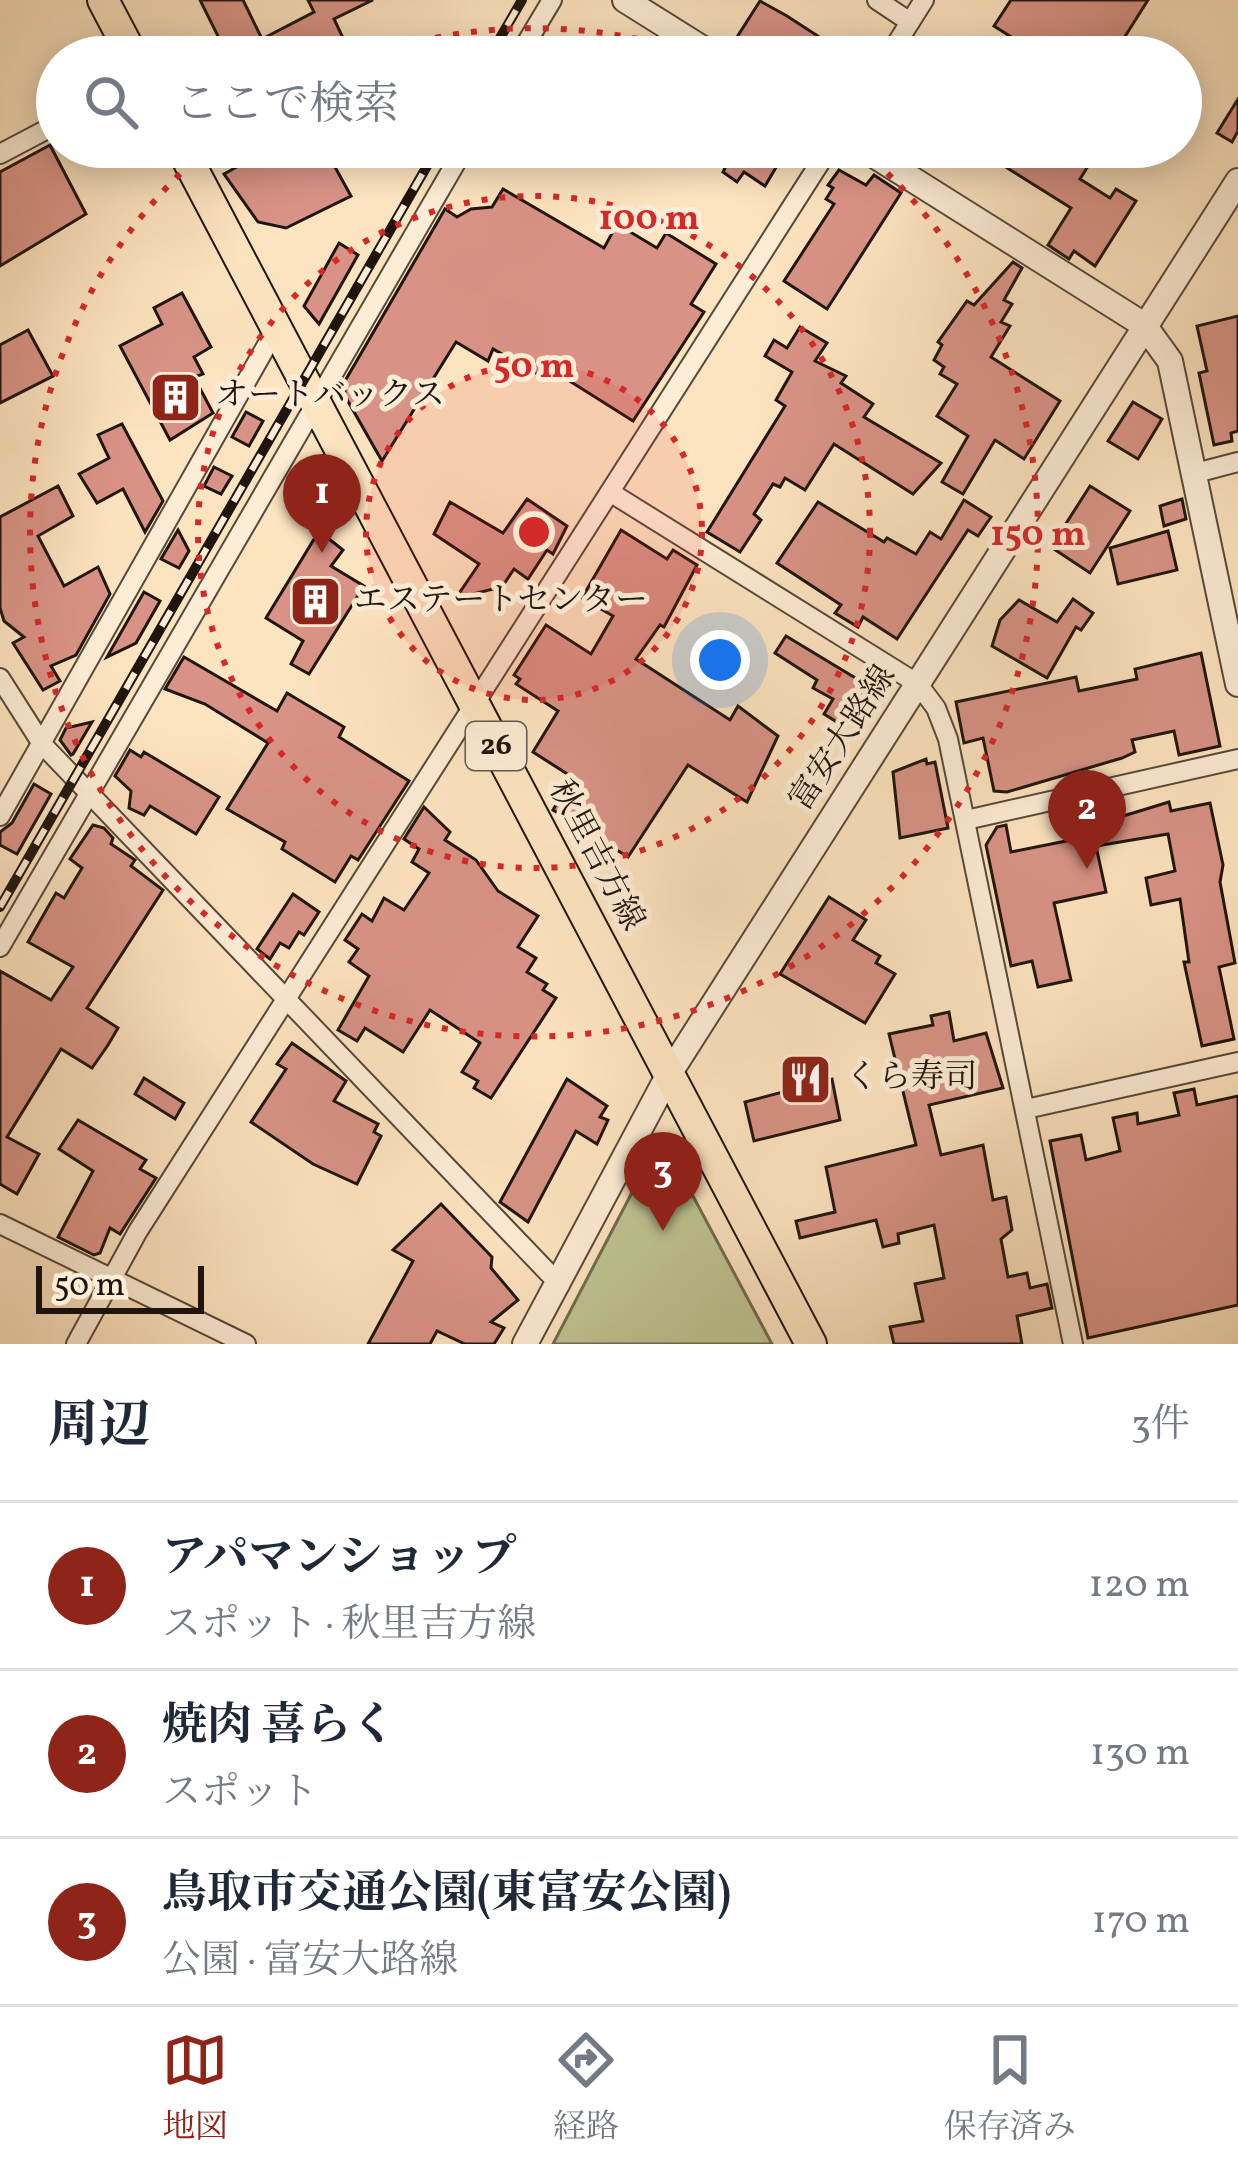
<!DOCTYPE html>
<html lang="ja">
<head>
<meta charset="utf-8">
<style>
	:root { --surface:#fff; --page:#f6f6f7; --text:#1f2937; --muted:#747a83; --line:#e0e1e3; --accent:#8f2418 }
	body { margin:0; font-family:Vollkorn,"Noto Serif JP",serif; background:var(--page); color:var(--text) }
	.scale { position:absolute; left:36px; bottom:30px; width:168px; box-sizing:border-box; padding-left:12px; border:6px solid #1f150e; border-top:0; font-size:33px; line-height:42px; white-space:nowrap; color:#1f150e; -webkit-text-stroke:9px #feedd6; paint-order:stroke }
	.you { position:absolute; left:720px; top:660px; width:42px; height:42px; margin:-30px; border:9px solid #fff; border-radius:50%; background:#1a73e8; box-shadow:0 0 0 18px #1a73e833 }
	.badge { display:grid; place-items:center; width:78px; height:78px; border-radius:50%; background:var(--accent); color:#fff; font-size:39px; font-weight:700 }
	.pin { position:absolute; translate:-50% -99px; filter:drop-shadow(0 3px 6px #0008) }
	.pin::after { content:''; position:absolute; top:63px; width:42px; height:36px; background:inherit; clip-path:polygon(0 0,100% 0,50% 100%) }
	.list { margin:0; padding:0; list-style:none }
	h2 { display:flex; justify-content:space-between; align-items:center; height:156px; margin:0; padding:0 48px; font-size:51px }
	h2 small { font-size:39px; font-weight:400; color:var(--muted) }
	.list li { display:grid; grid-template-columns:78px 1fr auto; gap:36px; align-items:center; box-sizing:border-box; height:168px; padding:0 48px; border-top:3px solid var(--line) }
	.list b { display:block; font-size:45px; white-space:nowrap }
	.list p { margin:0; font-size:39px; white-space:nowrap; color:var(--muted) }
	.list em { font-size:39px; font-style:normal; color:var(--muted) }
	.icon { flex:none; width:66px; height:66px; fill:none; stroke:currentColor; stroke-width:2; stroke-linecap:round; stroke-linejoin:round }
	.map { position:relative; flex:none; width:1238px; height:1344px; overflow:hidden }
	.search { position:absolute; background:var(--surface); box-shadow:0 6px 30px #0003; left:36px; right:36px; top:36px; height:132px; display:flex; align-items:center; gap:30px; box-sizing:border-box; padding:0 42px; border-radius:66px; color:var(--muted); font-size:45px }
	.sheet { height:660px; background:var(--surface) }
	nav { display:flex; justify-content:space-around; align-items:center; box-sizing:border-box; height:168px; border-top:3px solid var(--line); background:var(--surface); font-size:33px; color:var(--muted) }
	nav a { display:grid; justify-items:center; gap:6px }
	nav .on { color:var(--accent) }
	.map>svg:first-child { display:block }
	.green { fill:#bfc492; stroke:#6f6c50; stroke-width:3 }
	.building { fill:#d99386; stroke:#1f150e; stroke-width:3 }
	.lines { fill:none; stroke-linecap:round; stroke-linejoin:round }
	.minor-casing { stroke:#56493a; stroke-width:22 }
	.tertiary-casing { stroke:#56493a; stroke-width:28 }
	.primary-casing { stroke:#1f150e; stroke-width:34 }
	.minor { stroke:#feedd6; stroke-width:18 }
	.tertiary { stroke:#feedd6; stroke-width:24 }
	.primary { stroke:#fde4c0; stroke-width:30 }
	.rail-casing { stroke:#1f150e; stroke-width:10 }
	.rail { stroke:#feedd6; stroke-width:6; stroke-dasharray:18; stroke-linecap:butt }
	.ring { fill:none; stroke:#d62828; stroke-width:6; stroke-dasharray:6 12 }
	.labels { text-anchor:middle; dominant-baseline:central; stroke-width:10; stroke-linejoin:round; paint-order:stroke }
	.shield { fill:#feedd6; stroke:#62564a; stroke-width:3 }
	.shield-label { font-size:30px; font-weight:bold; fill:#1f150e }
	.poi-label { font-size:33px; fill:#1f150e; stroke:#feedd6; text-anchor:start }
	.street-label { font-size:33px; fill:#1f150e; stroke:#feedd6 }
	.centre { fill:#d62828; stroke:#feedd6; stroke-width:6 }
	.ring-label { font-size:36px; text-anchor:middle; font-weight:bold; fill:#d62828; stroke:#feedd6; stroke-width:10; stroke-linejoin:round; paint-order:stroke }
</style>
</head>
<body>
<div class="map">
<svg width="1238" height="1344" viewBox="0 0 1238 1344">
	<rect width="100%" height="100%" fill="#fde4c0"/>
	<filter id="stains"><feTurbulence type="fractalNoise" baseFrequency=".00167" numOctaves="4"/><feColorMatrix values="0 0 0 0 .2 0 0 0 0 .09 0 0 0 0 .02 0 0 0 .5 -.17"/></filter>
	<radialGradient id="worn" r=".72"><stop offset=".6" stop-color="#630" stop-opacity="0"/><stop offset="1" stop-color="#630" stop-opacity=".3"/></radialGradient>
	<path class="green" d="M678,1168l94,176h-219l85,-163 12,-12z"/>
	<g class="building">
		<path d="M200,0h43l19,39 52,-27 -6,-12h65l-39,19 18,38h-166l34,-17z"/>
		<path d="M1011,0h137l-36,57 -34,-16 -10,16h-25l-49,-31z"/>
		<path d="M760,1l27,15 63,41h-106l-14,-9z"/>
		<path d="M1238,99v32l-6,11 -15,-9z"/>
		<path d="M50,145l36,69 -86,52v-94z"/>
		<path d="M273,147h51l27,49 -65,32 -28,-6 -34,-48z"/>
		<path d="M704,147h84l-23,39 -21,-14 -7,10 -14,-10 5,-10z"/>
		<path d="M974,147h126l-20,32 30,19 6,-9 20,12 -41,65 -21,-15 -5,8 -21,-14 23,-37z"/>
		<path d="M839,170l27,15 8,-10 27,18 -74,116 -43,-28 50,-77 -8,-5 7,-11 -5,-3z"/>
		<path d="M503,189l101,59 13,-24 40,24 9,-15 50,31 -25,40 13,8 -71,109 -84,-53 -6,9 -50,-28 -5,12 -32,-19 -74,119 -37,-65v-15l100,-172 12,8 14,-8 21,-2z"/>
		<path d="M339,243l19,12 -39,69 -15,-18z"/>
		<path d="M1013,262l9,6 -18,32 8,4 -11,18 9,4 -19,31 69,44 -36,58 -29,-19 -32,54 -21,-12 26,-46 -31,-20 20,-32 -17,-10 4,-7 -10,-7 8,-15 -4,-3 29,-41 7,4z"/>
		<path d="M182,293l29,54 -17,10 9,17 -9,3 19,36 -43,27 -50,-94 42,-22 -8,-16z"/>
		<path d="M1238,316v115l-7,2 1,8 -18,4 -15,-72 8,-2 -10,-45z"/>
		<path d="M800,327l27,16 -12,18 31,15 -5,7 32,21 -9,13 77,46 -28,31 -79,-50 -29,46 -20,-12 -5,9 -7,-3 -19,30 7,6 -21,32 -33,-20 78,-126 -9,-6 16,-28 -27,-16 9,-16 13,8z"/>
		<path d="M28,330l25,46 -53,27v-58z"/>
		<path d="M1133,402l29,17 -24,40 -30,-18z"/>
		<path d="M246,412l17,9 -14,25 -17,-9z"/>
		<path d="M122,424l41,77 -18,31 -22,-43 -26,14 -18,-29 30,-16 -11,-23z"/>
		<path d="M214,467l18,9 -11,18 -17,-8z"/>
		<path d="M58,486l15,30 -35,20 26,50 34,-19 12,27 -34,61 -25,11 9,15 -17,9 -30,-47 11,-6 -20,-16 -4,-13v-91z"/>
		<path d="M1090,486l40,25 -40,62 -39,-26z"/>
		<path d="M527,499l40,27 -14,28 -6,-4 -19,29 -14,-10 -12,18 -46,11 23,-34 -45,-30 16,-32 53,31z"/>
		<path d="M1182,499l4,20 -22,7 -4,-20z"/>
		<path d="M964,500l27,17 -13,19 -10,-6 -71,109 -34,-22 -5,10 -23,-14 6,-8 -64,-42 41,-61 66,40 3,-4 29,16 14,-22 11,7z"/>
		<path d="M178,530l11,21 -10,17 -18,-9z"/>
		<path d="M621,530l46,29 6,-9 24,15 -33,62 -4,-2 -24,34 94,61 8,-14 40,30 -31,66 -59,-37 -60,92 -75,-47 19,-33 -39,-25 25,-41 -42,-27 4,-5 -6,-4 32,-50 45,29 22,-38 -31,-18z"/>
		<path d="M319,531l24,19 -12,16 33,20 -55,88 -18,-10 12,-23 -37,-23z"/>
		<path d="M1168,531l9,39 -59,14 -8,-36z"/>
		<path d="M144,592l16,9 -24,42 -29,14z"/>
		<path d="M1073,599l20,14 -12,17 -5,-3 -29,51 -55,-32 8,-26 19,-20 38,22z"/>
		<path d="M786,636l81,49 -27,39 -16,-10 9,-15 -20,-11 4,-8 -42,-27z"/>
		<path d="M1201,653l19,93 -41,9 -5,-24 -42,9 3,12 -13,6 -115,34 -13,-1 -11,-53 -19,5 -8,-41 120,-25 3,14 58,-12 -2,-10z"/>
		<path d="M184,657l93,54 10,-18 57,34 -5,10 70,44 -51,79 -7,-4 -16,26 -53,-33 3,-7 -58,-33 41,-66 -63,-39 -40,-15z"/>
		<path d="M92,722l-19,32 -2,1 -11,-15 6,-12z"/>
		<path d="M130,750l11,7 3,-5 75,45 -23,37 -46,-28 -6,9 -15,-7 2,-17 -16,-15z"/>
		<path d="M926,759l1,5 8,-2 13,66 -48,10 -7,-66z"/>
		<path d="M34,784l17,10 -34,60 -17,-9v-13l12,-9z"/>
		<path d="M1169,802l2,9 39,-8 13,62 -3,17 15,81 -16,4 15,72 -32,7 -18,-84h5l-9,-63 -29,6 -5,-27 29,-7 -7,-37 -72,12 10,46 -52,11 17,77 -33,7 -6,-26 -21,5 -25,-121 11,-18 9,-2 5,27 65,-13 -2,-8z"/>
		<path d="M424,807l26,25 -5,8 31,20 22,31 40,25 -20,31 18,11 -9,14 20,12 -4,6 13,8 -65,100 -17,-10 4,-7 -16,-9 18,-29 -50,-33 -27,42 -38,-24 -8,13 -19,-11 31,-54 -20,-14 9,-13 -13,-9 17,-26 10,7 12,-23 20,12 25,-37 -17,-11 7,-13 -15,-10z"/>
		<path d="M93,825l11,3 9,10 -2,6 24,16 -4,6 32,24 -76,118 31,20 -10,17 -16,23 -31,-19 -54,88 32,17 -22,40 -17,-10v-213l51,29 22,-33 -45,-25 28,-49 8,5 18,-30 -12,-9z"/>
		<path d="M293,894l26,18 -15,23 -5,-3 -10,16 -9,-5 -10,16 -13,-10z"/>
		<path d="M829,897l37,23 -13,20 27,16 -4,7 19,11 -30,49 -85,-49z"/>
		<path d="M949,1012l5,29 32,-8 17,55 -74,17 12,50 42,-10 10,55 13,-3 6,33 -11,9 7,38 19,-4 3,15 17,-4 5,24 -35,8 5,28h-128l-4,-17 33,-6 -8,-37 29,-6 -10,-53 -36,9 1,9 -16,4 -7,-27 -76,18 -4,-17 39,-9 -9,-45 90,-22 -27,-111 44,-9 -2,-9z"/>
		<path d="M292,1043l54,38 -12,20 44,23 -4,8 7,4 -24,48 -44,-20 -62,-42 35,-53 -9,-5z"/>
		<path d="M144,1078l40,25 -9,16 -40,-25z"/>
		<path d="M567,1079l40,27 -7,11 8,3 -11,24 -21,-13 -48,91 -28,-20z"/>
		<path d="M832,1079l8,41 -86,21 -9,-39z"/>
		<path d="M1194,1089l3,16 41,-9v209l-150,33 -38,-197 31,-6 5,25 34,-9 -7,-33 24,-5 1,11 41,-9 -5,-22z"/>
		<path d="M78,1120l68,40 -6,9 16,9 -36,56 -10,-6 -10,25 -6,2 -36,-18 35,-66 -34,-22z"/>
		<path d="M441,1204l51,53 -1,11 27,32 -27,22 13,6 -10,16h-29l-28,-13 -7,13h-62l45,-83 -20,-11z"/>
	</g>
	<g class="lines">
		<defs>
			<g id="minor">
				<path d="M877,0l33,22"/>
				<path d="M518,57l34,-57"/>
				<path d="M888,57l36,-57"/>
				<path d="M0,154l57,-30"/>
				<path d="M1192,474l46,-12"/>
				<path d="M613,494l305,190 18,24 12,31 125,605"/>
				<path d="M0,678l42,66 518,541"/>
				<path d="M0,816l276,-487"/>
				<path d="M966,820l272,-61"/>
				<path d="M0,947l465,-800"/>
				<path d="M1026,1109l212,-47"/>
				<path d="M0,1224l246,120"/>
				<path d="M76,1344l62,-113 692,-1084"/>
			</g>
			<g id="tertiary">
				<path d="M625,0l91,57"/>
				<path d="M861,147l283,178 26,36 68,323"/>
				<path d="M525,1344l144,-270 569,-893"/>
			</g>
			<g id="primary">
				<path d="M103,0l30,57"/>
				<path d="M181,147l630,1197"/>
			</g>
		</defs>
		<use href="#minor" class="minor-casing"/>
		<use href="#tertiary" class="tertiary-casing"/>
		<use href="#primary" class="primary-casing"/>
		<use href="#minor" class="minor"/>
		<use href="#tertiary" class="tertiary"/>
		<use href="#primary" class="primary"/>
		<defs>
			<g id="rail">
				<path d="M489,57l33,-57"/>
				<path d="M0,907l438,-760"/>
			</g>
		</defs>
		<use href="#rail" class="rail-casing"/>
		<use href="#rail" class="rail"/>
	</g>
	<circle cx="534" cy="532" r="168" fill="#d62828" fill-opacity=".12"/>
	<g class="ring">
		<circle cx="534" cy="532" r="168"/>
		<circle cx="534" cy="532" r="336"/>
		<path d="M366 57A504 504 0 0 1 702 57M861 149A504 504 0 1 1 207 149"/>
	</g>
	<defs>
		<symbol id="building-square" viewBox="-11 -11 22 22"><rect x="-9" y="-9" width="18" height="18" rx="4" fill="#8f2418" stroke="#feedd6"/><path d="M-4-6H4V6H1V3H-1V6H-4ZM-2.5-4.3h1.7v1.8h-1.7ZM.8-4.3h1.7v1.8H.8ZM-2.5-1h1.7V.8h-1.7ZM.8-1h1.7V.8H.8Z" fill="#fff"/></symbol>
		<symbol id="restaurant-square" viewBox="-11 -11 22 22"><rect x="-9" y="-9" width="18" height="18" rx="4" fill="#8f2418" stroke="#feedd6"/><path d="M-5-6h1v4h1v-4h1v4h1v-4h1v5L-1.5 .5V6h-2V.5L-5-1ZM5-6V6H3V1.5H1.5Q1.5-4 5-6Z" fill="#fff"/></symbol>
	</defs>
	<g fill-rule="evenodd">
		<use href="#building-square" x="146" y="368" width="59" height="59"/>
		<use href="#building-square" x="286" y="572" width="59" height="59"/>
		<use href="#restaurant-square" x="776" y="1050" width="59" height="59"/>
	</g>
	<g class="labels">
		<rect class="shield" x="466" y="722" width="60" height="48" rx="9"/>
		<g class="shield-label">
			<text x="496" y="746">26</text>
		</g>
		<g class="poi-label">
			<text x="215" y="397">オートバックス</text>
			<text x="354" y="602">エステートセンター</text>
			<text x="845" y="1079">くら寿司</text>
		</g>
		<g class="street-label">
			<text transform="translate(844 739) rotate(-57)">富安大路線</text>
			<text transform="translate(595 856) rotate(62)">秋里吉方線</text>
		</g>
	</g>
	<circle cx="534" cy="532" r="18" class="centre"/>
	<g class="ring-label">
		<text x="649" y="229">100 m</text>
		<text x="534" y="377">50 m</text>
		<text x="1038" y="545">150 m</text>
	</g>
	<rect width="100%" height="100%" filter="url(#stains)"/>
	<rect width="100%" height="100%" fill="url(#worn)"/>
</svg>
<div class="scale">50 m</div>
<div class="you"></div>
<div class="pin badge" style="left:322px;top:553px">1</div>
<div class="pin badge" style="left:1087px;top:869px">2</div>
<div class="pin badge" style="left:663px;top:1231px">3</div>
<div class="search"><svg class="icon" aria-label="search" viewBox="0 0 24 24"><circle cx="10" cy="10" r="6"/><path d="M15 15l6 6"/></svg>ここで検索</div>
</div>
<section class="sheet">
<h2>周辺<small>3件</small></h2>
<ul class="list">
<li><span class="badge">1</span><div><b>アパマンショップ</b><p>スポット · 秋里吉方線</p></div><em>120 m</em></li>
<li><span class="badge">2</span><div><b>焼肉 喜らく</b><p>スポット</p></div><em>130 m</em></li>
<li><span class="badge">3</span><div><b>鳥取市交通公園(東富安公園)</b><p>公園 · 富安大路線</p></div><em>170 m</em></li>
</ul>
</section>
<nav>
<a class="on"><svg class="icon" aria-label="map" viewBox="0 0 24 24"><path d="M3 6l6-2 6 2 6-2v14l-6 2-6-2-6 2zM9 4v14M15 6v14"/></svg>地図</a>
<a><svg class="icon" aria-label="directions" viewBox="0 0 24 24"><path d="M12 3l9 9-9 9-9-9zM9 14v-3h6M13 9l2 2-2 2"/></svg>経路</a>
<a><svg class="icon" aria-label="saved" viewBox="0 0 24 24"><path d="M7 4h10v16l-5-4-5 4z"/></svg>保存済み</a>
</nav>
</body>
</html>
